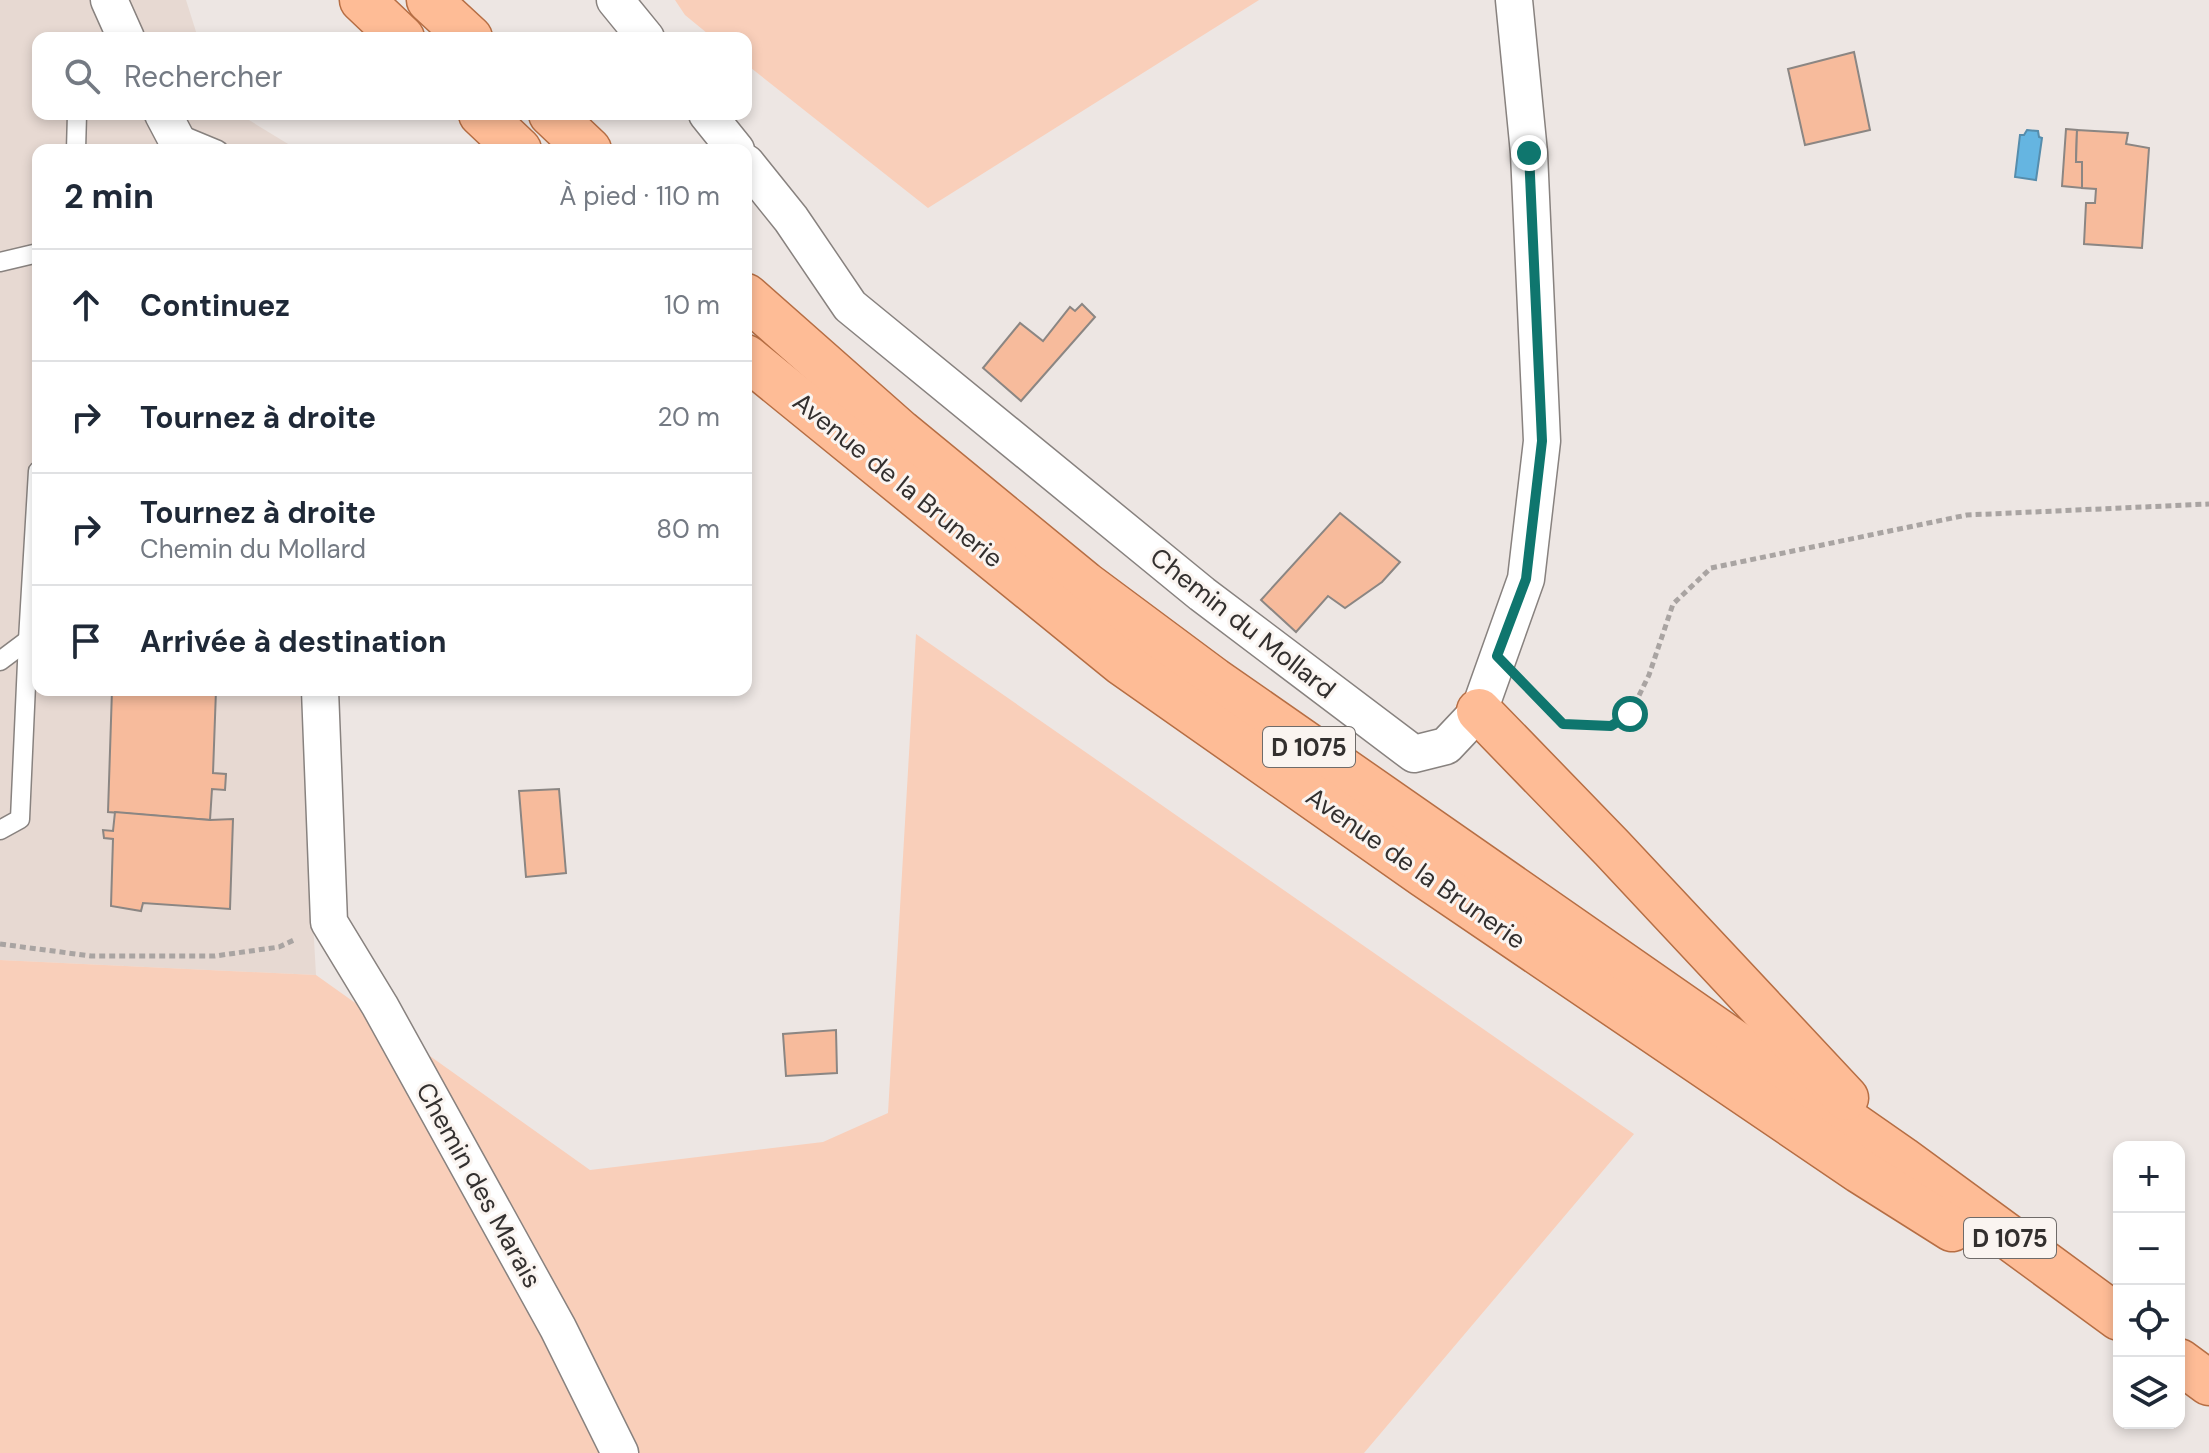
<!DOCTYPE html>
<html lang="fr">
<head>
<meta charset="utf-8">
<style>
	:root { --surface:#fff; --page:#f2f2f3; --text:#1f2937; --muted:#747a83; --line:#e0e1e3 }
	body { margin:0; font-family:"DM Sans",sans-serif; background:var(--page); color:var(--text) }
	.controls { position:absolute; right:24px; bottom:24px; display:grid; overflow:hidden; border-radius:16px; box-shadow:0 4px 12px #0003 }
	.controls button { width:72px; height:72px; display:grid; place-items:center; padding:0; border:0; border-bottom:2px solid var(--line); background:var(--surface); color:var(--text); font:40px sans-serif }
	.stop { position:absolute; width:24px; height:24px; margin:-18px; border:6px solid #0f766e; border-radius:50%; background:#fff }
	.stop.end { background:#0f766e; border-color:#fff; box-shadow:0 2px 8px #0008 }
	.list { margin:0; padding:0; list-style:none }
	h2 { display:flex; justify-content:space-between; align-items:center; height:104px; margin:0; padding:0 32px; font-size:34px }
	h2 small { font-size:26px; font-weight:400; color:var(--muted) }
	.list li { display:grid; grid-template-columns:52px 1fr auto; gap:24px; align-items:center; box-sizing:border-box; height:112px; padding:0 32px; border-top:2px solid var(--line) }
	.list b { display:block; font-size:30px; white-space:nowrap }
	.list p { margin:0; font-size:26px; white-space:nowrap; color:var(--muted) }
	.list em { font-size:26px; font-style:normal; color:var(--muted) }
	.icon { flex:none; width:44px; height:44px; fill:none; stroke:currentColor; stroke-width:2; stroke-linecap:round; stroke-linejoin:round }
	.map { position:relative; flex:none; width:2209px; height:1453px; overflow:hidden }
	.search { position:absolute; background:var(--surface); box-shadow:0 4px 12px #0003; left:32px; top:32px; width:720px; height:88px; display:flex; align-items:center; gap:20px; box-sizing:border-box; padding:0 28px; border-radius:16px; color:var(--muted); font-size:30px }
	.panel { position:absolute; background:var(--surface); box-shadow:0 4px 12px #0003; left:32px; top:144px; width:720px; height:552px; border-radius:16px }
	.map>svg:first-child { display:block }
	.built { fill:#e7d9d2 }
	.green { fill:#f9cfba }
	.water { fill:#65b5e1; stroke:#568dac; stroke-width:2 }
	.building { fill:#f7bb9c; stroke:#8b8683; stroke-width:2 }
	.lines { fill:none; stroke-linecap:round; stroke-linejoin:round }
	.service-casing { stroke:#88827f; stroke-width:21 }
	.minor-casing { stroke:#88827f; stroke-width:39 }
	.primary-casing { stroke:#b66e44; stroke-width:47 }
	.path { stroke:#a9a4a2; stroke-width:5; stroke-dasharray:6 4; stroke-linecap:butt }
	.service { stroke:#fff; stroke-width:18 }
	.minor { stroke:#fff; stroke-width:36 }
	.primary { stroke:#febc96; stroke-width:44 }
	.route { stroke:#0f766e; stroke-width:10 }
	.labels { text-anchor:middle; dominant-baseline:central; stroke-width:6; stroke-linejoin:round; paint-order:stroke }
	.shield { fill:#faf4f0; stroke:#6f6b69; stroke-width:2 }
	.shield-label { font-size:24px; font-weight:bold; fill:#33302f }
	.street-label { font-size:26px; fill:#33302f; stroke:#faf4f0 }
</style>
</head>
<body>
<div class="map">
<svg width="2209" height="1453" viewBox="0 0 2209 1453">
	<rect width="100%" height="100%" fill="#ede6e3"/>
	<path class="built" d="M0,0h186l12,38h-160v76h201l59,36h-260v540h262l16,285 -316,-15z"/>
	<g class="green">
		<path d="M675,0h584l-331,208 -182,-144v-26h-33l-28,-23z"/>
		<path d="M916,634l718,500 -270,319h-1364v-493l316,15 274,195 233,-28 65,-29z"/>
	</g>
	<path class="water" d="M2027,130l11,1 1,6 3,1 -6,42 -21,-3 5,-42h4z"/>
	<g class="building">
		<path d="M1854,52l16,78 -65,15 -17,-76z"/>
		<path d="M2066,129l11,1 -1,32h6v26l-20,-2z"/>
		<path d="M2077,130l51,3 -2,11 23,4 -7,100 -58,-4 2,-41h9l1,-14 -14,-1v-26h-6z"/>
		<path d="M1082,304l13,13 -74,84 -38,-33 37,-45 23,18 27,-34 5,4z"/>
		<path d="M1340,513l60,49 -18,20 -37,26 -17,-12 -32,36 -35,-32z"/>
		<path d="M112,690h104l-3,83 13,1 -1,16 -13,-1 -2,31 -102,-8z"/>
		<path d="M559,789l7,84 -40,4 -7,-86z"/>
		<path d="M115,812l95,8 23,-1 -3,90 -87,-6 -2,8 -30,-5 2,-67 -9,-1 -1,-8 10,1z"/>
		<path d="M836,1030l1,43 -51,3 -3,-42z"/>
	</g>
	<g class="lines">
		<defs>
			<g id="service">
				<path d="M177,133l41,17"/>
				<path d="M76,150l1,-36"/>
				<path d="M0,262l38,-9"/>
				<path d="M0,661l28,-21"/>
				<path d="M0,830l20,-11 8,-179 10,-169"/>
			</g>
			<g id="minor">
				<path d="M109,0l17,38"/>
				<path d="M615,0l31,38"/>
				<path d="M163,114l19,36"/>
				<path d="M707,114l29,36"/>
				<path d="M746,163l45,56 59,87 352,288 212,160 32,-8 33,-35 47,-132 16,-138 -13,-288 -15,-153"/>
				<path d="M320,690l9,232 51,84 178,322 62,125"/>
			</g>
			<g id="primary">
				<path d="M362,0l40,38"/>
				<path d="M429,0l41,38"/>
				<path d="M481,114l38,36"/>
				<path d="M551,114l38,36"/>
				<path d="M746,296l154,136 185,152 129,96 688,479 217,159"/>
				<path d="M746,357l376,306 302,212 436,296 92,58"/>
				<path d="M1479,711l133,137 234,250"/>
				<path d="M2179,1361l30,22"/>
			</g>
		</defs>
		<use href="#service" class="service-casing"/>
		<use href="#minor" class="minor-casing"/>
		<use href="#primary" class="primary-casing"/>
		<g class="path">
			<path d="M1529,689l34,35 48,2 19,-12 19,-39 24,-71 38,-36 256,-53 242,-11"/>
			<path d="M0,944l91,12h124l64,-9 17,-8"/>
		</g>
		<use href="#service" class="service"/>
		<use href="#minor" class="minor"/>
		<use href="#primary" class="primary"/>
	</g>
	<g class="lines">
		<path class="route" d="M1529,153l13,288 -16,138 -29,77 66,68 48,2 19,-12"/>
	</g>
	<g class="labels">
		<g class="shield">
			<rect x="1263" y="727" width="92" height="40" rx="6"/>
			<rect x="1964" y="1218" width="92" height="40" rx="6"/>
		</g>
		<g class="shield-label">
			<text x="1309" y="747">D 1075</text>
			<text x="2010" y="1238">D 1075</text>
		</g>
		<g class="street-label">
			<text transform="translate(898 480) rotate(39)">Avenue de la Brunerie</text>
			<text transform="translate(1243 623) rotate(38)">Chemin du Mollard</text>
			<text transform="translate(1416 868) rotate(35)">Avenue de la Brunerie</text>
			<text transform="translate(479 1185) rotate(61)">Chemin des Marais</text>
		</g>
	</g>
</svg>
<div class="controls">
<button>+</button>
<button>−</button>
<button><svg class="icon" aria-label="locate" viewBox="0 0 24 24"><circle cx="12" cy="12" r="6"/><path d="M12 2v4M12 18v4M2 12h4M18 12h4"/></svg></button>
<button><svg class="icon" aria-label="layers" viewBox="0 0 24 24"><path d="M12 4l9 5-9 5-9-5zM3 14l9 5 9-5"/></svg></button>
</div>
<div class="stop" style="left:1630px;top:714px"></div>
<div class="stop end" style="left:1529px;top:153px"></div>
<div class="search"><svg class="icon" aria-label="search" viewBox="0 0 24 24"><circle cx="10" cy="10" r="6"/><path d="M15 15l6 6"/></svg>Rechercher</div>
<section class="panel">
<h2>2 min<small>À pied · 110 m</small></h2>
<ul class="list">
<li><svg class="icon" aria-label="ahead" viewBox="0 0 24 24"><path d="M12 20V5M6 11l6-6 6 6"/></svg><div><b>Continuez</b></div><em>10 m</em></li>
<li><svg class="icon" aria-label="right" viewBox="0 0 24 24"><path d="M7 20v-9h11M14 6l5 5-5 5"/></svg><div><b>Tournez à droite</b></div><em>20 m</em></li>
<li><svg class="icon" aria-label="right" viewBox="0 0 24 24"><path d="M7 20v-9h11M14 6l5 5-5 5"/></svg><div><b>Tournez à droite</b><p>Chemin du Mollard</p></div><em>80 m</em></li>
<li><svg class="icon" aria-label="arrive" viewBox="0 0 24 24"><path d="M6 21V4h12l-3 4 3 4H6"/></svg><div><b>Arrivée à destination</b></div></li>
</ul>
</section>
</div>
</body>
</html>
